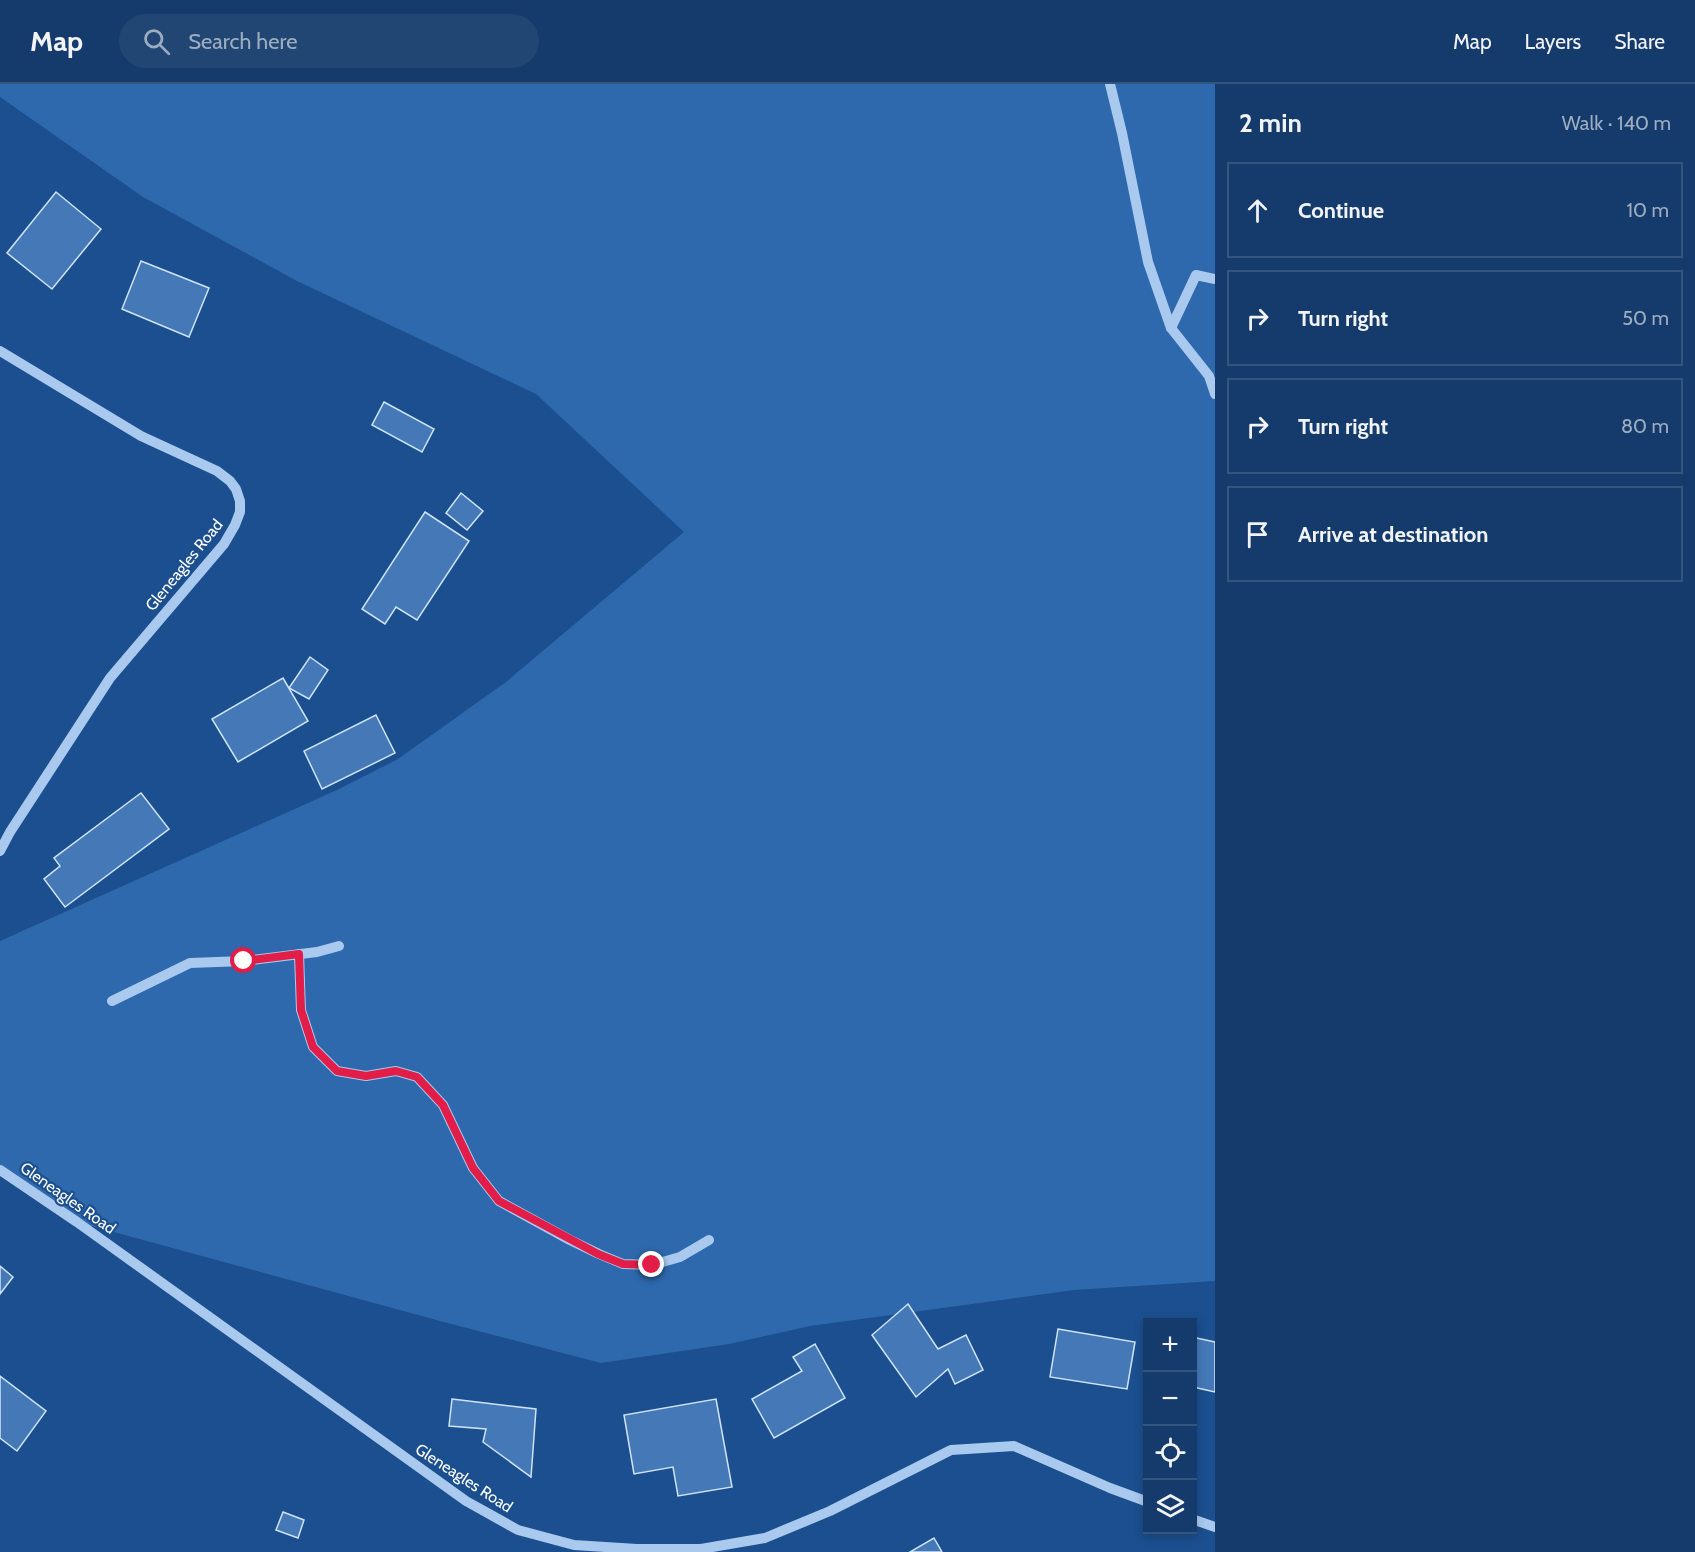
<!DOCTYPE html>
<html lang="en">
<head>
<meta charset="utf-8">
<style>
	:root { --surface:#143b6b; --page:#214673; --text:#f1f3f6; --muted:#9dadc1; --line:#33557e }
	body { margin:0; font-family:Cabin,sans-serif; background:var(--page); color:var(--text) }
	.controls { position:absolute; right:18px; bottom:18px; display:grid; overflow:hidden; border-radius:0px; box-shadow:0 3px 9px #0003 }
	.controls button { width:54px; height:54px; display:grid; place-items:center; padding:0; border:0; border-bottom:2px solid var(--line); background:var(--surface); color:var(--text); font:30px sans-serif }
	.stop { position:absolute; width:18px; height:18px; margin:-14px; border:4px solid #e11d48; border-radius:50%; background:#fff }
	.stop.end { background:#e11d48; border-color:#fff; box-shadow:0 2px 6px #0008 }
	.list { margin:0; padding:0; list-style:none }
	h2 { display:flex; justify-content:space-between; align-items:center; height:78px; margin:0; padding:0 24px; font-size:26px }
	h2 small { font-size:20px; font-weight:400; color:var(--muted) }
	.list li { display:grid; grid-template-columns:39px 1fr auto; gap:18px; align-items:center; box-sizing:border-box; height:96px; margin:0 12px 12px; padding:0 12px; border:2px solid var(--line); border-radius:0px }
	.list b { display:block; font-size:22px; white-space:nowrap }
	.list em { font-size:20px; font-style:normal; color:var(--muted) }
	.icon { flex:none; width:33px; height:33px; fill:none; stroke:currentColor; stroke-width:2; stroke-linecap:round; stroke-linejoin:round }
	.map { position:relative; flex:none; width:1215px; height:1468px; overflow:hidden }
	header { display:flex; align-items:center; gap:36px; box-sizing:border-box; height:84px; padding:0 30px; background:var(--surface); border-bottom:2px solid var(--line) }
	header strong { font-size:28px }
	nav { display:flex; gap:33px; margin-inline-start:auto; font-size:21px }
	.search { width:420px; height:54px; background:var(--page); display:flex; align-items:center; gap:15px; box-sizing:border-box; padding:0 21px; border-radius:33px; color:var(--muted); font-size:22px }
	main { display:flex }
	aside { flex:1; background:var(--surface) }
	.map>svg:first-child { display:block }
	.green { fill:#2e69ad }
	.building { fill:#4478b7; stroke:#cfe3fa; stroke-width:1.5 }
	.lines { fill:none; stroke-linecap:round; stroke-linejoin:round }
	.minor { stroke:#a9c9ee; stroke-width:10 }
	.route { stroke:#e11d48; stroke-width:8 }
	.labels { text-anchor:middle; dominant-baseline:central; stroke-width:4.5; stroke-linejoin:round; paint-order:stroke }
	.street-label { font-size:16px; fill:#fff; stroke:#1b4f8f }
</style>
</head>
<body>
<header>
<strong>Map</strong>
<div class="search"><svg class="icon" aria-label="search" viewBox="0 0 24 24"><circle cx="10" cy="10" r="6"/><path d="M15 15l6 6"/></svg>Search here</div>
<nav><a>Map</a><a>Layers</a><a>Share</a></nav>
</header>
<main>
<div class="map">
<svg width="1215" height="1468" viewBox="0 0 1215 1468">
	<rect width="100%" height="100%" fill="#1b4f8f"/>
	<path class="green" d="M0,0h1215v1197l-141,9 -264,36 -81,18 -128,19 -161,-42 -363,-99 -77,-52v-229l337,-151 61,-31 108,-77 178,-150 -148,-138 -239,-113 -154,-84 -143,-100z"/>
	<g class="building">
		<path d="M56,108l45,37 -49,60 -45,-36z"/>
		<path d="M141,177l68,27 -20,49 -67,-28z"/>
		<path d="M384,318l50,27 -12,23 -50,-27z"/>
		<path d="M461,409l22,18 -16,19 -21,-17z"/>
		<path d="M425,428l44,29 -52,79 -21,-13 -11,17 -23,-15z"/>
		<path d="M310,573l18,13 -19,29 -20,-11z"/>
		<path d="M283,594l25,43 -70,41 -26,-43z"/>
		<path d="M376,631l19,38 -73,36 -18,-38z"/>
		<path d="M141,709l28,36 -104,78 -21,-28 16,-13 -6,-8z"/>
		<path d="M0,1182l13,11 -13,17z"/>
		<path d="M908,1220l30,45 28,-14 17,35 -28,14 -7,-15 -32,28 -44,-62z"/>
		<path d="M1058,1245l77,13 -8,47 -77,-12z"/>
		<path d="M1192,1253l23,5v50l-22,-5 -1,3z"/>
		<path d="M815,1260l30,54 -71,40 -22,-39 50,-28 -9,-14z"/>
		<path d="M0,1292l46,35 -29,40 -17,-13z"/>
		<path d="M452,1315l84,10 -5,68 -48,-35 3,-13 -37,-3z"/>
		<path d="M716,1315l16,88 -54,9 -5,-29 -39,7 -10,-59z"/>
		<path d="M283,1428l21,8 -6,18 -22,-8z"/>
		<path d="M934,1454l8,14h-32z"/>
	</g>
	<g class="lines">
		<g class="minor">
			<path d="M1110,0l12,49 26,129 23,66 38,48 6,18"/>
			<path d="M1171,244l25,-53 19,4"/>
			<path d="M0,267l141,85 76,35 13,10 6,8 4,12v11l-5,13 -11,19 -114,134 -100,154 -10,19"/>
			<path d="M299,870l2,56 12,37 24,24 29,5 30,-5 21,6 26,28 30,63 26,33 71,39 29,14 24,10 29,1 28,-8 29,-17"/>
			<path d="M112,917l78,-38 54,-2 73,-9 22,-6"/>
			<path d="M0,1086l77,52 389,279 52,29 56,15 63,4h64l64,-11 65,-27 121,-61 63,-4 96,42 38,14"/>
			<path d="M1192,1435l23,8"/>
		</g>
	</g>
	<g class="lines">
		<path class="route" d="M244,877l55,-7 2,56 12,37 24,24 29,5 30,-5 21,6 26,28 30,63 26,33 99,53 25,10 29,1"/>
	</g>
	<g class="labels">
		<g class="street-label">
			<text transform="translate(184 481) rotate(-51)">Gleneagles Road</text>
			<text transform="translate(68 1114) rotate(35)">Gleneagles Road</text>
			<text transform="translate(464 1394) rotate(33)">Gleneagles Road</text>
		</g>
	</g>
</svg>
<div class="controls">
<button>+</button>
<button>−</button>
<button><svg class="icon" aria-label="locate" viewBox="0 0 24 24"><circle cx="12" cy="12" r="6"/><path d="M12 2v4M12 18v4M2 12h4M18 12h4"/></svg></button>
<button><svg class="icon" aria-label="layers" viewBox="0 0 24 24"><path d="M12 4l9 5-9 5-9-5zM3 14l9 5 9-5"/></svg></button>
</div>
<div class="stop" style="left:244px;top:877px"></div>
<div class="stop end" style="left:652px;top:1181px"></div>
</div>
<aside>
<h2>2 min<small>Walk · 140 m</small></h2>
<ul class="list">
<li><svg class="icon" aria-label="ahead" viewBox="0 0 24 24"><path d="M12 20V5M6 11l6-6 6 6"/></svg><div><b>Continue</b></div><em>10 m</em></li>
<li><svg class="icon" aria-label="right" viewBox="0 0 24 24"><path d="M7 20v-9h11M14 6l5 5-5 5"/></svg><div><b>Turn right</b></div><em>50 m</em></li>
<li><svg class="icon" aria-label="right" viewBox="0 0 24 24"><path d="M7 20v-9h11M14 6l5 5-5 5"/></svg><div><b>Turn right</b></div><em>80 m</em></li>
<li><svg class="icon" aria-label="arrive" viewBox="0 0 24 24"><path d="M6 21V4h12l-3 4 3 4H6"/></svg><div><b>Arrive at destination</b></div></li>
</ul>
</aside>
</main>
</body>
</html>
